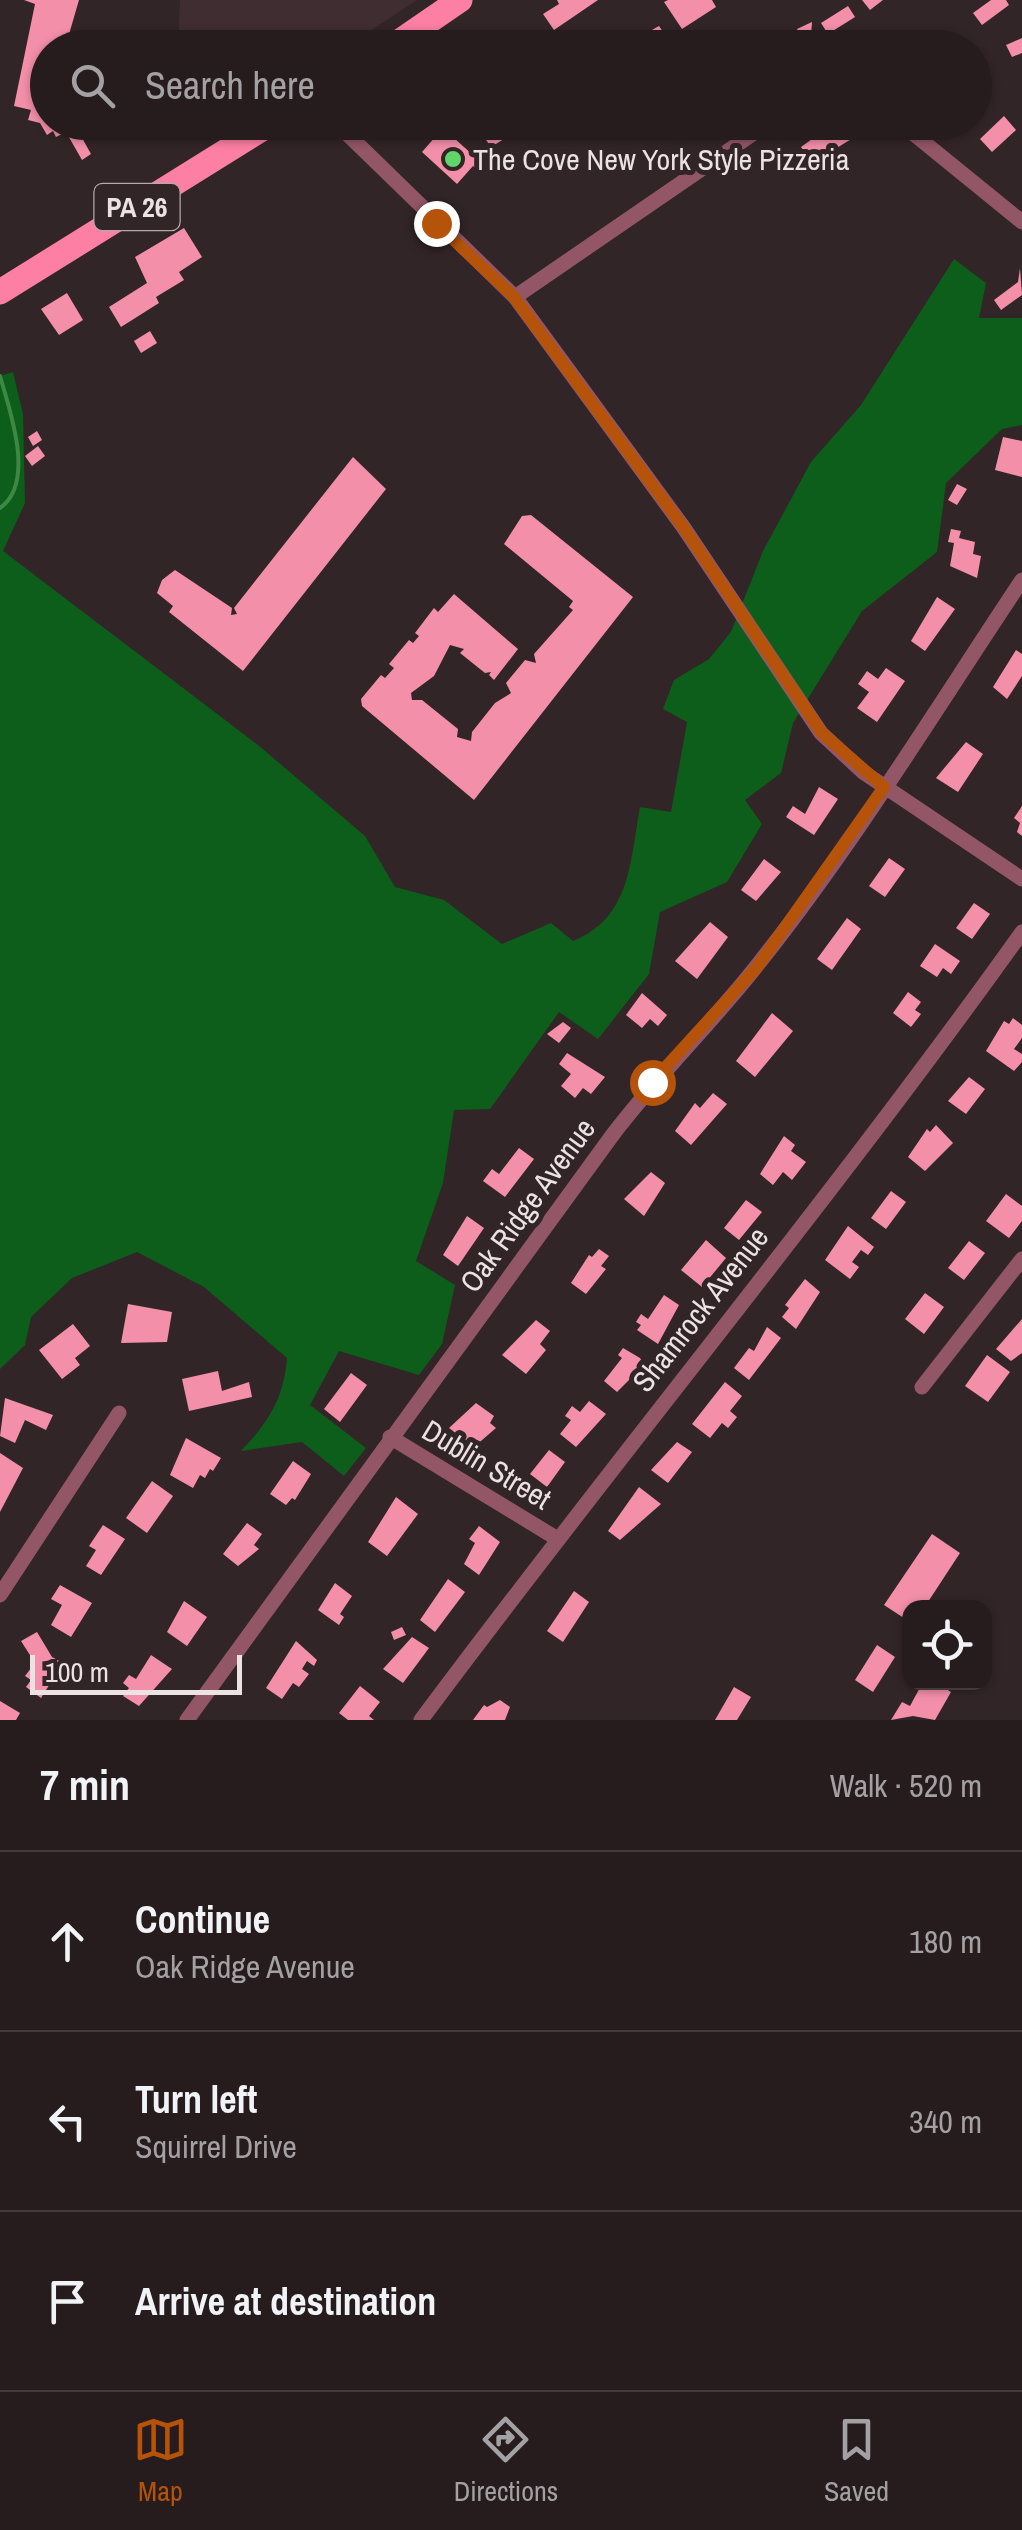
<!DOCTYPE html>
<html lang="en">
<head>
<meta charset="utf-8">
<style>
	:root { --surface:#261c1e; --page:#32292b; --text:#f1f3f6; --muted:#a4a1a4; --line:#423a3c; --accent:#b45309 }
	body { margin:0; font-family:"Archivo Narrow",sans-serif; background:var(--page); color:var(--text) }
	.controls { position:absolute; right:30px; bottom:30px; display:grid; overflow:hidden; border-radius:20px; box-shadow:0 2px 8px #0004 }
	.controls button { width:90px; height:90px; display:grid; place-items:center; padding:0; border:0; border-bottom:2px solid var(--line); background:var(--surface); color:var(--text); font:50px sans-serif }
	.scale { position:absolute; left:30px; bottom:25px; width:212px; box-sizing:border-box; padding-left:10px; border:5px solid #ebe2e4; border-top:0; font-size:28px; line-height:35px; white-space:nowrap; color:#ebe2e4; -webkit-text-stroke:8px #322528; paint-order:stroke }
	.stop { position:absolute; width:30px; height:30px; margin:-22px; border:8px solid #b45309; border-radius:50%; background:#fff }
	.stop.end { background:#b45309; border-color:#fff; box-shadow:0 2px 10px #0008 }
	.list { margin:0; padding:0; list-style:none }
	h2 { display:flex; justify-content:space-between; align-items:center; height:130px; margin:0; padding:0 40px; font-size:42px }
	h2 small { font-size:32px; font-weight:400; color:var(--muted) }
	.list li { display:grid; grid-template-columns:65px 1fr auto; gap:30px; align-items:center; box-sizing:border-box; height:180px; padding:0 40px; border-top:2px solid var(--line) }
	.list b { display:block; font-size:38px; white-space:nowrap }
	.list p { margin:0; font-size:32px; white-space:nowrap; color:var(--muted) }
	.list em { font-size:32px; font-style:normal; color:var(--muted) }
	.icon { flex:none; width:55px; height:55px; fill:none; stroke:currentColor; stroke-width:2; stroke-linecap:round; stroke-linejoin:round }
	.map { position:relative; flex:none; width:1022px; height:1720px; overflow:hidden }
	.search { position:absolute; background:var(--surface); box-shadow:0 2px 8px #0004; left:30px; right:30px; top:30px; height:110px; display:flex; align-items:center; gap:25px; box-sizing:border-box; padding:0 35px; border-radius:55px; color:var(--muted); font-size:38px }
	.sheet { height:670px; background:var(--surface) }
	nav { display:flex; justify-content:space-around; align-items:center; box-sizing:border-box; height:140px; border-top:2px solid var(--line); background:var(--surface); font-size:28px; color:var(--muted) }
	nav a { display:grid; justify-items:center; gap:5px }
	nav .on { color:var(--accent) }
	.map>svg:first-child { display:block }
	.built { fill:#402d32 }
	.forest { fill:#0c5e1a }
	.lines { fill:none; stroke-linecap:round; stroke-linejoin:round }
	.stream { stroke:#3e8843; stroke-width:4 }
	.building { fill:#f48faa }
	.street { stroke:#935667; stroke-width:15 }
	.primary { stroke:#fd7fa4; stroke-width:25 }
	.route { stroke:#b45309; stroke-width:12 }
	.poi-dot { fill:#61d46a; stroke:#322528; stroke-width:4 }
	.labels { text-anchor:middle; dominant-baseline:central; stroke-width:10; stroke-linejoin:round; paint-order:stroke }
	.shield { fill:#322528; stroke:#b4a9ac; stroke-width:2.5 }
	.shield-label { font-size:28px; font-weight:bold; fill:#ebe2e4 }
	.poi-label { font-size:30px; fill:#ebe2e4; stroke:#322528; text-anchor:start }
	.street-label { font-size:30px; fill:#ebe2e4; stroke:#322528 }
</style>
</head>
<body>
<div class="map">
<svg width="1022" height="1720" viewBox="0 0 1022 1720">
	<rect width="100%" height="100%" fill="#322528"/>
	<path class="built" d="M180,0h237l-71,47 -168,1z"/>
	<path class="forest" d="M954,259l32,24 -7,35h43v107l-20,4 -56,54 -9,69 -75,59 -69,112 -12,50 -36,27 17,24 -35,58 -67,30 -11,62 -51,65 -39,-27 -69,97 -36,1 -11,73 -27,78 39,24 -13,59 -23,31 -80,-24 -29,54 56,43 -22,28 -42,-34 -61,9c27,-28 43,-53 46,-93l-83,-71 -67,-35 -65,26 -41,39 -6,28 -25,24v-993l13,-4 10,42 2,89 -22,48 255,194 107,91 30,51 49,13 58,44 49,-21 22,18c58,-23 57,-80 67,-134l31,5 16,-90 -24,-13 11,-29 35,-21 22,-27 32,-81 48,-89 50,-57z"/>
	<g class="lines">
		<path class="stream" d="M0,376c10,35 36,107 0,132"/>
	</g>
	<g class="building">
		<path d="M24,0h55l-14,48h-17v74h35l-7,5 15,27 -9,6 -16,-28 -10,5 -3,-6 -6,4 -7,-12 -12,-3 3,-10 -17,-4 21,-102z"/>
		<path d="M557,0h41l-44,30 -11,-16 16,-10z"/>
		<path d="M668,0h44l4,7 -34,22 -18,-27z"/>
		<path d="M862,0h21l-13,10z"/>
		<path d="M991,0h15l3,5 -27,20 -9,-12z"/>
		<path d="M848,6l7,11 -27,17 -7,-11z"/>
		<path d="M812,22l-1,14 -9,4 -5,-11z"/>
		<path d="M659,26l9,13 -10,6 -38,3z"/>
		<path d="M947,33l8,11 -28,4z"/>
		<path d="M1022,38v15l-10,4 -6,-12z"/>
		<path d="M974,92l12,12 -12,11z"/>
		<path d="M1004,116l12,14 -24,22 -12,-13z"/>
		<path d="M396,122h21l-13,14 -12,-10z"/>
		<path d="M484,122h10l10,17 -13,8 -14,-20z"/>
		<path d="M845,127l8,11 -41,25 -11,-16 25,-18 5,8z"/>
		<path d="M443,128l42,38 -5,6 -7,-6 -16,18 -35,-32z"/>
		<path d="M184,228l18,29 -23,15 5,8 -28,17 3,6 -38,24 -12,-20 38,-24 -12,-26z"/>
		<path d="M1020,268l2,27 -21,15 -7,-10 24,-18z"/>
		<path d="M67,293l16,27 -24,15 -18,-26z"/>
		<path d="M150,331l7,12 -16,10 -7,-12z"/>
		<path d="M37,431l5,9 -9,6 -5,-9z"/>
		<path d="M1003,437l19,4v36l-27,-7z"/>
		<path d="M38,446l7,10 -13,10 -7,-10z"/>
		<path d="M353,457l33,32 -143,182 -74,-59 4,-6 -16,-13 5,-13 13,-10 57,38 -1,7 6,-1 -3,-6z"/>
		<path d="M957,484l10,5 -10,16 -9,-5z"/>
		<path d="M531,515l102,82 -159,203 -112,-94 -1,-7 20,-24 4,3 9,-10 -5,-4 20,-24 4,3 6,-7 -4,-3 19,-25 4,4 16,-18 64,55 -24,31 -5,-5 2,-3 -6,1 -25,-20 4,-4 -14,-4 -16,31 -23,17 1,7h10l36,29 -1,8 14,4 1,-9 23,-29 16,-10 -5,-10 19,-23 11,3 -2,-9 39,-44 -4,-3 4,-6 -69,-57 18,-28z"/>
		<path d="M951,529l10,2 -2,7 16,4 -2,12 8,2 -4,22 -27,-12 4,-23 -6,-1z"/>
		<path d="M937,597l18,12 -30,42 -14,-10z"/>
		<path d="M1016,650l6,4v22l-15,23 -14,-12z"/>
		<path d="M886,668l19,13 -28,41 -20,-14 12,-16 -11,-8 9,-13 11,8z"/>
		<path d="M966,742l17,12 -25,38 -22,-14z"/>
		<path d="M819,787l19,12 -24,36 -28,-18 7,-11 12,8z"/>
		<path d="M1022,806v30l-5,-4 3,-9 -6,-5z"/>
		<path d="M889,858l16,11 -20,28 -16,-11z"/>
		<path d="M764,859l17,13 -25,29 -15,-11z"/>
		<path d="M974,903l16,11 -18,25 -16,-11z"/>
		<path d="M847,918l14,11 -29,41 -15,-11z"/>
		<path d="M710,922l18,15 -31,42 -22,-18z"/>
		<path d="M935,944l25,17 -9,13 -8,-6 -6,9 -17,-11z"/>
		<path d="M908,992l13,10 -6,8 6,4 -10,13 -18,-14z"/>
		<path d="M642,993l25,22 -9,11 -8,-7 -8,9 -16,-13z"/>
		<path d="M772,1013l21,18 -38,46 -19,-16z"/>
		<path d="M1013,1018l9,7v13l-8,11 8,5v8l-8,9 -28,-20 18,-30 5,3z"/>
		<path d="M563,1022l8,6 -12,15 -12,-9z"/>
		<path d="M567,1053l38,24 -14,17 -8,-6 -8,10 -14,-12 10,-12 -12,-10z"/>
		<path d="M969,1077l16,12 -19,25 -18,-13z"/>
		<path d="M713,1093l14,11 -36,41 -16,-14 20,-28 5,5z"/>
		<path d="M936,1125l17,18 -28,28 -17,-14 19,-28 3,3z"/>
		<path d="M784,1136l11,9 -4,6 15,11 -14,18 -9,-8 -10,13 -13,-11z"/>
		<path d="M519,1148l15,11 -29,38 -22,-16 9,-12 7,5z"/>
		<path d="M651,1172l14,11 -21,33 -20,-17z"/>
		<path d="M891,1191l15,11 -20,27 -15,-11z"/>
		<path d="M1006,1194l16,12v15l-13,17 -23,-17z"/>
		<path d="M746,1200l16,12 -23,28 -15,-12z"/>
		<path d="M467,1216l17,12 -26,38 -15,-11z"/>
		<path d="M848,1226l26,21 -6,8 -7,-5 -9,12 7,5 -9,12 -25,-19z"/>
		<path d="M706,1240l20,18 -24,29 -21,-17z"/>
		<path d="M969,1241l16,12 -21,27 -16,-12z"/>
		<path d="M599,1249l10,7 -8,10 5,3 -20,25 -15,-11 18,-28 3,2z"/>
		<path d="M805,1279l15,13 -24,37 -14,-12 7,-9 -4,-3z"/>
		<path d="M925,1293l19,14 -20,27 -19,-15z"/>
		<path d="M664,1295l15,10 -21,39 -21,-14 4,-5 -5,-3 5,-8 7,5z"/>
		<path d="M128,1304l44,8 -5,30 -46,1z"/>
		<path d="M1022,1319v34l-11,8 -15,-12z"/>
		<path d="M536,1320l14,11 -10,13 6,6 -20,24 -24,-19z"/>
		<path d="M73,1324l17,22 -15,12 5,7 -18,14 -23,-29z"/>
		<path d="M767,1327l14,11 -32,42 -15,-12 15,-20 5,3z"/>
		<path d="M623,1348l17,10 4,7 -27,27 -13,-11 18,-23 -4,-3z"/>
		<path d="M987,1355l23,17 -22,30 -23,-16z"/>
		<path d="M218,1371l4,20 27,-9 3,15 -63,14 -7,-32z"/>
		<path d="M351,1373l16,12 -27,37 -16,-13z"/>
		<path d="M725,1382l17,14 -12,15 7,6 -9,11 -6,-5 -12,15 -18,-14z"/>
		<path d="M5,1398l48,17 -7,15 -21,-10 -10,23 -15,-7z"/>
		<path d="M589,1401l17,13 -30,33 -16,-13 11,-14 -6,-4 7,-10 8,6z"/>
		<path d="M476,1403l18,13 -4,7 6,5 -22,19 -25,-19z"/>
		<path d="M186,1438l35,20 -8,13 -3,-2 -5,9 -5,-3 -7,13 -23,-13z"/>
		<path d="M677,1442l15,10 -24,31 -17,-13z"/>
		<path d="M549,1450l16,12 -18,25 -17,-13z"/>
		<path d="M0,1453l23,15 -23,44z"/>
		<path d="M293,1461l18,13 -16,26 -3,-2 -6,7 -16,-11z"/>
		<path d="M152,1481l21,15 -26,37 -21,-15z"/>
		<path d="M639,1487l22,17 -41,36 -12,-9z"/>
		<path d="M396,1497l22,17 -31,42 -19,-14z"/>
		<path d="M247,1523l15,11 -8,11 5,4 -21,17 -15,-12z"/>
		<path d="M103,1525l22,14 -24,36 -15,-9 10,-16 -7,-4z"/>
		<path d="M479,1526l21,16 -21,33 -15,-11 11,-21 -6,-4z"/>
		<path d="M932,1534l28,19 -36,55h-14v14l-26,-17z"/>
		<path d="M448,1579l17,13 -30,40 -15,-12z"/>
		<path d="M335,1583l17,13 -12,18 4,3 -5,8 -21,-15z"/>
		<path d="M60,1585l32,18 -21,34 -20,-12 11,-20 -11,-6z"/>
		<path d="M574,1591l15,11 -26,40 -16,-11z"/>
		<path d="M184,1601l23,16 -20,29 -20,-14z"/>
		<path d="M402,1627l4,8 -12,5 -3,-8z"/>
		<path d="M37,1632l15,25 11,6 -22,35 -15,-11 5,-7 -6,-4 10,-13 -14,-22z"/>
		<path d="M412,1637l17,11 -26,35 -20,-14z"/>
		<path d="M296,1641l21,19 -3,6 -7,-5 -5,8 7,5 -10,13 -6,-4 -11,16 -16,-11z"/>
		<path d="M877,1645l18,12 -22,35 -18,-12z"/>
		<path d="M151,1655l21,14 -33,37 -16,-10 6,-8 -6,-5 6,-8 7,4z"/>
		<path d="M923,1682h12l16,10 -16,28 -22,-4 -22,4 11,-18 8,4z"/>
		<path d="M360,1686l20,16 -11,14 5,4h-26l-9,-7z"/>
		<path d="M734,1687l17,10 -14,23h-22z"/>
		<path d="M500,1700l10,7 -5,13h-32l11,-15 3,2z"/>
		<path d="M0,1701l20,12 -4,7h-16z"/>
	</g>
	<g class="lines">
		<g class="street">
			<path d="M335,122l180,175 169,231 137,205 42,39 159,107"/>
			<path d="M899,122l123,100"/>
			<path d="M515,297l255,-175"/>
			<path d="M922,1387l100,-128"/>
			<path d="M390,1437l166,101"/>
			<path d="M0,1595l119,-182"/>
			<path d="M187,1720l424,-583c46,-61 101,-114 148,-174 96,-121 177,-254 263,-383"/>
			<path d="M421,1720c197,-265 409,-519 601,-788"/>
		</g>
		<g class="primary">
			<path d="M390,48l70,-48"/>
			<path d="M0,292l273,-170"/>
		</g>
	</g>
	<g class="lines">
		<path class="route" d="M436,223l78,74 170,231 138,205 62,54 -127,180 -105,115"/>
	</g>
	<circle class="poi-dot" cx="453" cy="159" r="10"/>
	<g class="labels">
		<rect class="shield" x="94.5" y="184" width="85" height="46" rx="8"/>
		<g class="shield-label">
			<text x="137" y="207">PA 26</text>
		</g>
		<g class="poi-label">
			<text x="473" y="159">The Cove New York Style Pizzeria</text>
		</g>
		<g class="street-label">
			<text transform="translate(527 1205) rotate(-54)">Oak Ridge Avenue</text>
			<text transform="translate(700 1309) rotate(-52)">Shamrock Avenue</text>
			<text transform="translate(487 1464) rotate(31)">Dublin Street</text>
		</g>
	</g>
</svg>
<div class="controls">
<button><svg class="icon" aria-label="locate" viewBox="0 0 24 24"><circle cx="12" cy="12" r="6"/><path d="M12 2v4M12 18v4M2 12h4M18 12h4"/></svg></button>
</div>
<div class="scale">100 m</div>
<div class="stop" style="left:652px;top:1082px"></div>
<div class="stop end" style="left:436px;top:223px"></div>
<div class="search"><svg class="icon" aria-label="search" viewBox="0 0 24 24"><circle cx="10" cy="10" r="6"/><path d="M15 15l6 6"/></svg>Search here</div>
</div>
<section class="sheet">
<h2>7 min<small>Walk · 520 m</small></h2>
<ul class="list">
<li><svg class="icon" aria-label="ahead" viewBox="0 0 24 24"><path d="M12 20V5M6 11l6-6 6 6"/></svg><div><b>Continue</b><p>Oak Ridge Avenue</p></div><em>180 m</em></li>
<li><svg class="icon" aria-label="left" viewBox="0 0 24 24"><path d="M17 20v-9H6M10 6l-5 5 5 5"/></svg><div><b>Turn left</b><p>Squirrel Drive</p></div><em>340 m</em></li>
<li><svg class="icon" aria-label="arrive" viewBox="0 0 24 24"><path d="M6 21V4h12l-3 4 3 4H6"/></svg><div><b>Arrive at destination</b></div></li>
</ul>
</section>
<nav>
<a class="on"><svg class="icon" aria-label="map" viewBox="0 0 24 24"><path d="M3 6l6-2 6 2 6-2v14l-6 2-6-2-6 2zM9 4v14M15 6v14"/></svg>Map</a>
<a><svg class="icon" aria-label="directions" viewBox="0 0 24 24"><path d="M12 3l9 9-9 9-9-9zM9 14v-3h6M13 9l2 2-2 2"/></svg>Directions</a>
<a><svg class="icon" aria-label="saved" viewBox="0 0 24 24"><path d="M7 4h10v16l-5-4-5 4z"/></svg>Saved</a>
</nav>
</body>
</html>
